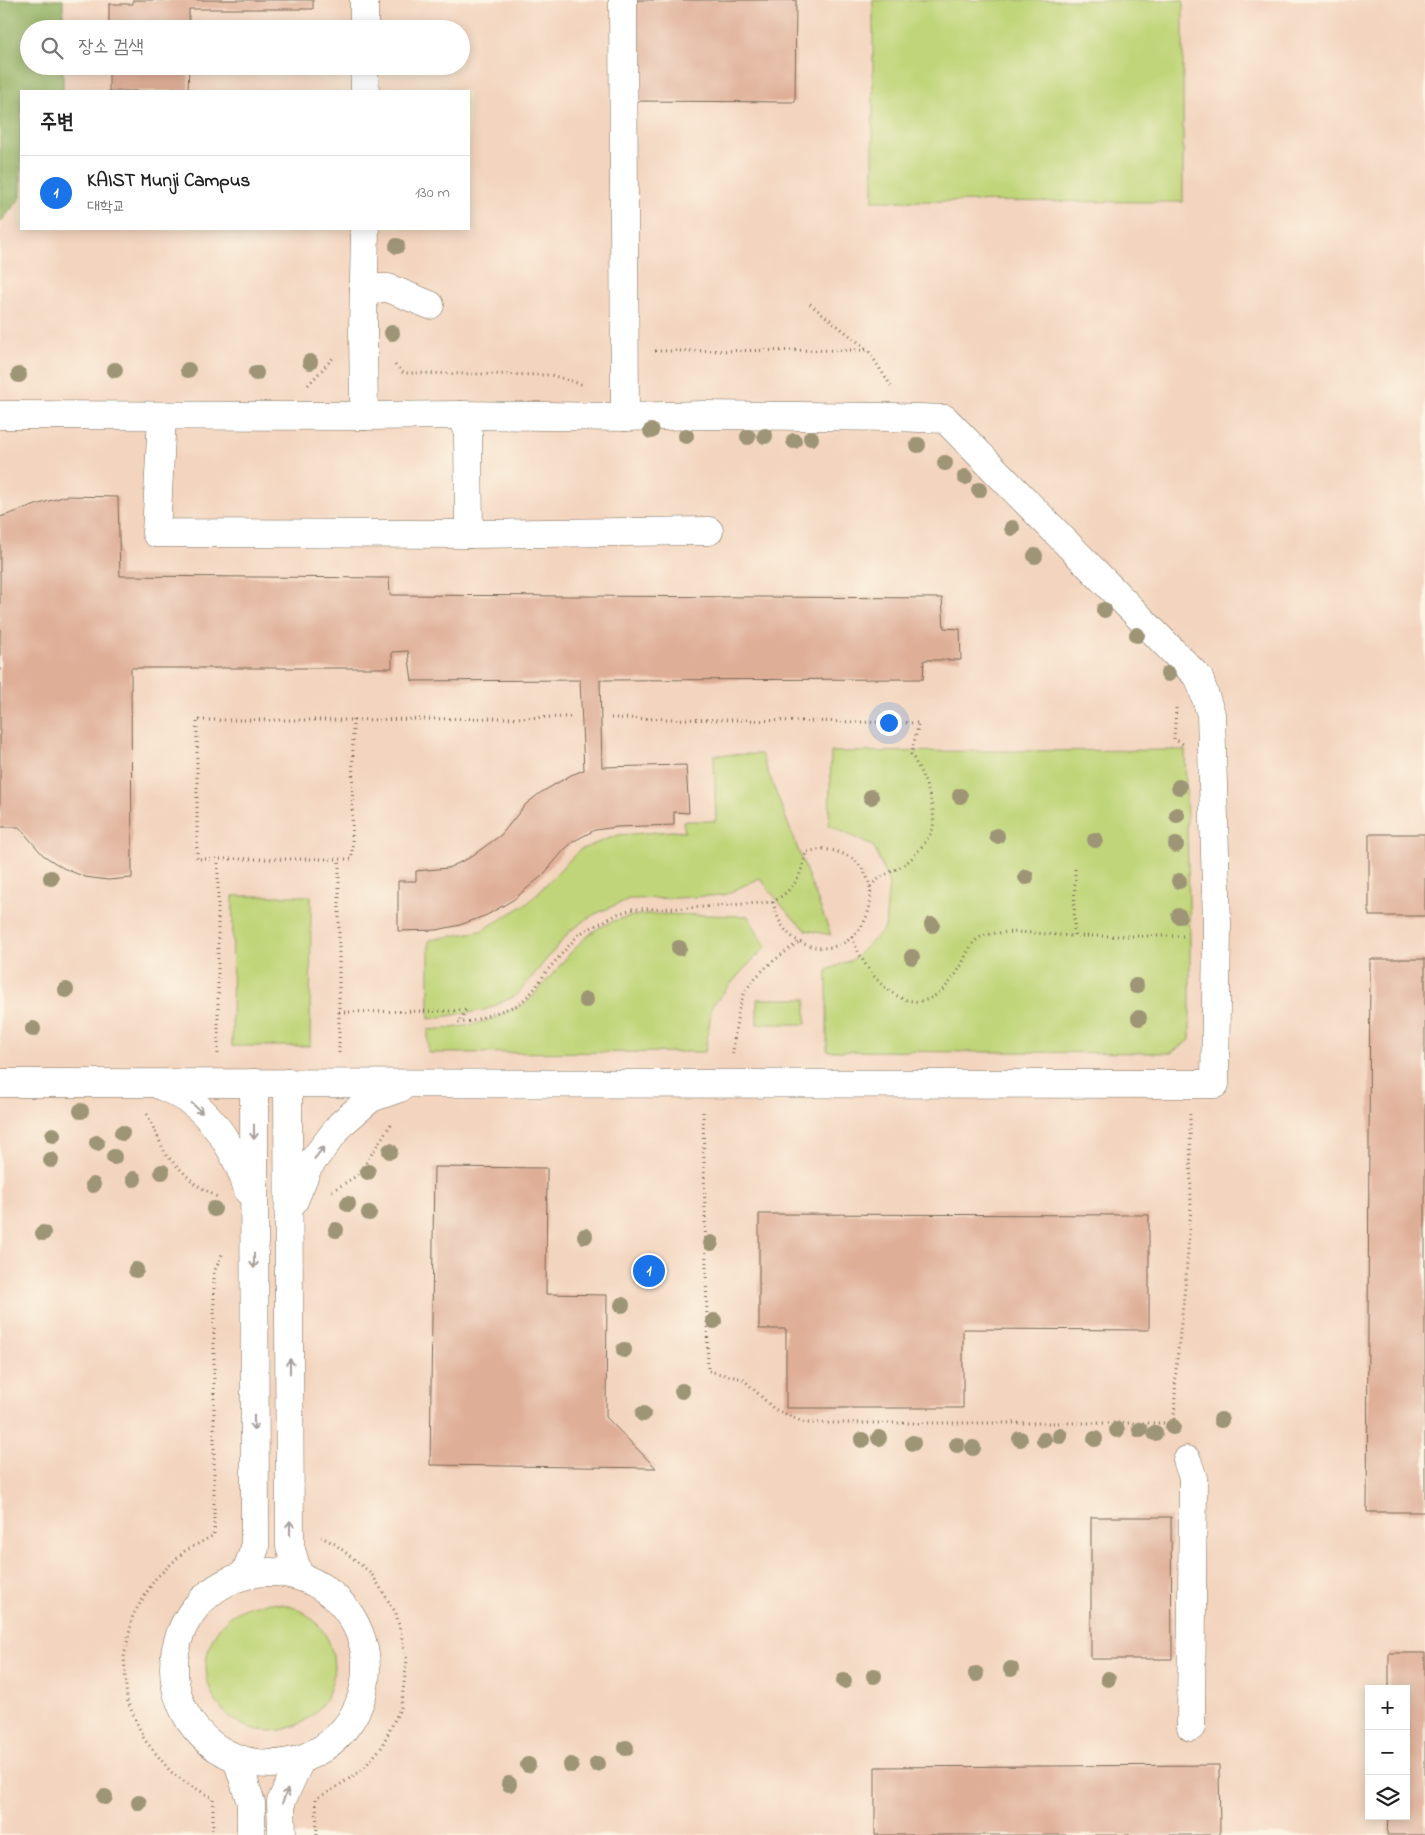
<!DOCTYPE html>
<html lang="ko">
<head>
<meta charset="utf-8">
<style>
	:root { --surface:#fff; --page:#f6f6f6; --text:#222; --muted:#767676; --line:#e0e0e0; --accent:#1a73e8 }
	body { margin:0; font-family:"Indie Flower","Poor Story",sans-serif; background:var(--page); color:var(--text) }
	.controls { position:absolute; right:15px; bottom:15px; display:grid; overflow:hidden; border-radius:0px; box-shadow:0 2px 12px #0003 }
	.controls button { width:45px; height:45px; display:grid; place-items:center; padding:0; border:0; border-bottom:1px solid var(--line); background:var(--surface); color:var(--text); font:25px sans-serif }
	.you { position:absolute; left:888px; top:722px; width:18px; height:18px; margin:-12px; border:4px solid #fff; border-radius:50%; background:#1a73e8; box-shadow:0 0 0 8px #1a73e833 }
	.badge { display:grid; place-items:center; width:32px; height:32px; border-radius:50%; background:var(--accent); color:#fff; font-size:16px; font-weight:700 }
	.pin { position:absolute; translate:-50% -50%; border:2px solid #fff; box-shadow:0 1px 5px #0006 }
	.list { margin:0; padding:0; list-style:none }
	h2 { display:flex; justify-content:space-between; align-items:center; height:65px; margin:0; padding:0 20px; font-size:21px }
	h2 small { font-size:16px; font-weight:400; color:var(--muted) }
	.list li { display:grid; grid-template-columns:32px 1fr auto; gap:15px; align-items:center; box-sizing:border-box; height:75px; padding:0 20px; border-top:1px solid var(--line) }
	.list b { display:block; font-size:19px; white-space:nowrap }
	.list p { margin:0; font-size:16px; white-space:nowrap; color:var(--muted) }
	.list em { font-size:16px; font-style:normal; color:var(--muted) }
	.icon { flex:none; width:28px; height:28px; fill:none; stroke:currentColor; stroke-width:2; stroke-linecap:round; stroke-linejoin:round }
	.map { position:relative; flex:none; width:1425px; height:1835px; overflow:hidden }
	.search { position:absolute; background:var(--surface); box-shadow:0 2px 12px #0003; left:20px; top:20px; width:450px; height:55px; display:flex; align-items:center; gap:12px; box-sizing:border-box; padding:0 18px; border-radius:28px; color:var(--muted); font-size:19px }
	.panel { position:absolute; background:var(--surface); box-shadow:0 2px 12px #0003; left:20px; top:90px; width:450px; height:140px; border-radius:0px }
	.map>svg:first-child { display:block }
	.built { fill:#f3d4be; fill-rule:evenodd }
	.green { fill:#c0d579; stroke:#7e804c }
	.forest { fill:#98b669; stroke:#6a7044 }
	.building { fill:#dfae97 }
	.lines { fill:none; stroke-linecap:round; stroke-linejoin:round }
	.minor-casing { stroke:#7a6b58; stroke-width:29 }
	.path { stroke:#7a6b58; stroke-width:3; stroke-dasharray:1 4; stroke-linecap:butt }
	.minor { stroke:#fff; stroke-width:28 }
	.tree { fill:#9e9576 }
	.oneway { stroke:#a79f9a }
</style>
</head>
<body>
<div class="map">
<svg width="1425" height="1835" viewBox="0 0 1425 1835">
	<rect width="100%" height="100%" fill="#fcf5e5"/>
	<filter id="ink" filterUnits="userSpaceOnUse"><feTurbulence type="fractalNoise" baseFrequency=".02" numOctaves="2"/><feDisplacementMap in="SourceGraphic" scale="10" xChannelSelector="R" yChannelSelector="G"/><feConvolveMatrix kernelMatrix="1 2 1 2 8 2 1 2 1" color-interpolation-filters="sRGB"/></filter>
	<filter id="wash" filterUnits="userSpaceOnUse"><feTurbulence type="fractalNoise" baseFrequency=".0096" numOctaves="4" result="noise"/><feDisplacementMap in="SourceGraphic" scale="20" xChannelSelector="R" yChannelSelector="G"/><feGaussianBlur stdDeviation="1.12" result="paint"/><feColorMatrix in="noise" values="0 0 0 0 0 0 0 0 0 0 0 0 0 0 0 0 0 1.4 0 .05"/><feComposite in="paint" operator="in"/></filter>
	<g filter="url(#wash)">
		<rect width="100%" height="100%" fill="#efe4c5"/>
		<path class="built" d="M63,0h1362v1835h-1425v-1612l21,-26v32h448v-138h-406v-25h398v-37h-398zM1369,1689h37v127h-37z"/>
		<g class="green">
			<path d="M873,0h310v202l-310,-1z"/>
			<path d="M1185,750l5,191v99l-19,13 -344,-2v-81l27,-11 31,-31 4,-45 -15,-36 -45,-22 2,-73z"/>
			<path d="M761,754l70,181 -25,-5 -20,-19 -26,-33 -36,17 -47,3 -48,1 -36,16 -23,16 -53,64 -32,15 -56,9v-79l52,-9 47,-28 51,-53 39,-15 54,-4 13,1 -2,-11h33l-2,-66z"/>
			<path d="M233,896h78l-1,150h-78z"/>
			<path d="M649,914l99,2 18,31 -25,25 -29,34 -7,46 -277,1v-23c30,-2 54,-5 81,-19 6,-2 13,-5 17,-8 6,-5 11,-12 16,-17 38,-41 46,-67 107,-72z"/>
			<rect x="757" y="999" width="49" height="25"/>
			<circle cx="270" cy="1667" r="64"/>
		</g>
		<path class="forest" d="M0,0h63v29h-34v37h34v25h-42v106l-21,26z"/>
		<g id="blocks">
			<g class="building">
				<path d="M133,0h180v9h-124v20h-80v-25h24z"/>
				<path d="M636,0h160l-1,102 -160,-1z"/>
				<path d="M109,66h80l-1,25h-79z"/>
				<path d="M66,496l52,1 2,79 269,2 1,17 552,3 2,30 16,1 1,31h-37l-1,19 -323,1 2,87 84,-2 3,48 -15,-1v13l-57,2 -22,3 -21,11 -9,8 -22,26 -30,25 -26,15 -27,10 -23,5 -39,1v-50h18v-10l32,-3 21,-10 32,-23 25,-31 14,-11 31,-18 13,-5 -4,-90 -168,1 -4,-30 -16,1v16h-261l1,210 -24,2 -23,-3 -22,-9 -20,-13 -24,-28h-19v-310l39,-13z"/>
				<rect x="1369" y="834" width="56" height="82"/>
				<path d="M1370,959h55v553h-58z"/>
				<path d="M434,1167l113,1 -1,126 61,1 -1,122 50,51 -226,-3z"/>
				<path d="M759,1214l390,1v115l-186,-1v79h-177v-79h-27z"/>
				<path d="M1091,1517h80l1,142h-81z"/>
				<path d="M1389,1653h36v182h-38l1,-19h18v-127h-17z"/>
				<path d="M1219,1765l1,70h-345v-68z"/>
			</g>
		</g>
	</g>
	<g filter="url(#ink)">
		<use href="#blocks" fill-opacity="0" stroke="#7a6b58" stroke-width="1"/>
		<g class="lines">
			<defs>
				<g id="minor">
					<path d="M364,0v29"/>
					<path d="M623,0l2,417"/>
					<path d="M364,66l1,25"/>
					<path d="M364,288h24l42,17"/>
					<path d="M0,415l364,1 97,-1 164,2 78,-2 191,2 51,2 254,259 12,36 6,210 -2,160 -1215,-1"/>
					<path d="M461,415l7,18 1,101"/>
					<path d="M162,416l-6,117 313,1 240,-3"/>
					<path d="M364,416l-1,-86 2,-101"/>
					<path d="M288,1083l2,463 9,30"/>
					<path d="M159,1085c9,4 19,8 28,14 29,19 52,59 61,92"/>
					<path d="M294,1201l14,-34 33,-43 30,-26 29,-10"/>
					<path d="M1187,1460l6,18 -2,249"/>
					<circle cx="270" cy="1668" r="96"/>
					<path d="M245,1574l10,-26 -1,-465"/>
					<path d="M237,1759l14,44v32"/>
					<path d="M282,1835l-1,-33 20,-43"/>
				</g>
			</defs>
			<use href="#minor" class="minor-casing"/>
			<g class="path">
				<path d="M810,304l58,46"/>
				<path d="M655,351l213,-1 23,36"/>
				<path d="M395,365l8,8 148,2 33,10"/>
				<path d="M308,385l25,-27"/>
				<path d="M1176,708l-2,31 9,5"/>
				<path d="M611,718l308,5 -8,31c11,18 28,56 21,77 -2,6 -16,23 -21,28 -12,12 -30,14 -41,28"/>
				<path d="M353,720l-1,139h-155v-139h156l218,-3"/>
				<path d="M823,849c4,1 10,1 15,3 60,19 30,113 -31,93 -20,-7 -29,-22 -34,-43 23,-15 27,-23 33,-50z"/>
				<path d="M1075,869l-1,67h112"/>
				<path d="M852,937c8,22 22,44 42,57 28,18 50,0 65,-25 7,-11 10,-28 24,-33 21,-8 68,-1 91,0"/>
				<path d="M339,1012l113,-1 15,-2 -9,14 14,-2 46,-16 15,-14 13,-19 33,-38 39,-20 14,-5 55,-1 86,-6"/>
				<path d="M339,1053v-194"/>
				<path d="M218,1054v-194"/>
				<path d="M733,1054c1,-17 5,-52 14,-65 13,-20 33,-33 52,-47"/>
				<path d="M703,1112l5,259 35,8 31,30 31,14h369l2,-54 10,-91 5,-72 -1,-92"/>
				<path d="M147,1114l19,41 29,29 24,14"/>
				<path d="M332,1191l26,-16 33,-51"/>
				<path d="M213,1835v-37l-22,-12 -20,-14 -27,-33 -17,-39 -3,-43 9,-42 22,-36 30,-28 29,-16v-263l9,-20"/>
				<path d="M317,1835l-1,-37 11,-5 34,-22 20,-23 20,-41 6,-47 -11,-47 -25,-40 -36,-29 -14,-7"/>
			</g>
			<use href="#minor" class="minor"/>
		</g>
		<g class="tree">
			<circle cx="397" cy="246" r="8"/>
			<circle cx="392" cy="333" r="8"/>
			<circle cx="310" cy="362" r="8"/>
			<circle cx="115" cy="370" r="8"/>
			<circle cx="188" cy="370" r="8"/>
			<circle cx="256" cy="373" r="8"/>
			<circle cx="19" cy="375" r="8"/>
			<circle cx="651" cy="431" r="8"/>
			<circle cx="686" cy="436" r="8"/>
			<circle cx="765" cy="436" r="8"/>
			<circle cx="748" cy="437" r="8"/>
			<circle cx="811" cy="438" r="8"/>
			<circle cx="794" cy="441" r="8"/>
			<circle cx="918" cy="445" r="8"/>
			<circle cx="945" cy="463" r="8"/>
			<circle cx="965" cy="477" r="8"/>
			<circle cx="979" cy="490" r="8"/>
			<circle cx="1012" cy="528" r="8"/>
			<circle cx="1035" cy="556" r="8"/>
			<circle cx="1104" cy="610" r="8"/>
			<circle cx="1137" cy="635" r="8"/>
			<circle cx="1168" cy="674" r="8"/>
			<circle cx="1179" cy="787" r="8"/>
			<circle cx="960" cy="796" r="8"/>
			<circle cx="871" cy="797" r="8"/>
			<circle cx="1177" cy="815" r="8"/>
			<circle cx="997" cy="836" r="8"/>
			<circle cx="1095" cy="840" r="8"/>
			<circle cx="1176" cy="845" r="8"/>
			<circle cx="1026" cy="877" r="8"/>
			<circle cx="51" cy="878" r="8"/>
			<circle cx="1179" cy="881" r="8"/>
			<circle cx="1179" cy="916" r="8"/>
			<circle cx="932" cy="925" r="8"/>
			<circle cx="679" cy="948" r="8"/>
			<circle cx="912" cy="957" r="8"/>
			<circle cx="1136" cy="986" r="8"/>
			<circle cx="66" cy="990" r="8"/>
			<circle cx="586" cy="1000" r="8"/>
			<circle cx="1139" cy="1018" r="8"/>
			<circle cx="33" cy="1029" r="8"/>
			<circle cx="81" cy="1111" r="8"/>
			<circle cx="122" cy="1133" r="8"/>
			<circle cx="53" cy="1135" r="8"/>
			<circle cx="97" cy="1143" r="8"/>
			<circle cx="390" cy="1151" r="8"/>
			<circle cx="114" cy="1157" r="8"/>
			<circle cx="51" cy="1160" r="8"/>
			<circle cx="162" cy="1172" r="8"/>
			<circle cx="368" cy="1172" r="8"/>
			<circle cx="134" cy="1179" r="8"/>
			<circle cx="93" cy="1185" r="8"/>
			<circle cx="348" cy="1204" r="8"/>
			<circle cx="214" cy="1209" r="8"/>
			<circle cx="369" cy="1213" r="8"/>
			<circle cx="336" cy="1230" r="8"/>
			<circle cx="43" cy="1233" r="8"/>
			<circle cx="585" cy="1236" r="8"/>
			<circle cx="711" cy="1243" r="8"/>
			<circle cx="136" cy="1270" r="8"/>
			<circle cx="622" cy="1305" r="8"/>
			<circle cx="714" cy="1321" r="8"/>
			<circle cx="624" cy="1350" r="8"/>
			<circle cx="682" cy="1391" r="8"/>
			<circle cx="643" cy="1414" r="8"/>
			<circle cx="1221" cy="1420" r="8"/>
			<circle cx="1173" cy="1427" r="8"/>
			<circle cx="1117" cy="1430" r="8"/>
			<circle cx="1140" cy="1430" r="8"/>
			<circle cx="1155" cy="1433" r="8"/>
			<circle cx="1060" cy="1436" r="8"/>
			<circle cx="879" cy="1438" r="8"/>
			<circle cx="1020" cy="1439" r="8"/>
			<circle cx="1095" cy="1439" r="8"/>
			<circle cx="862" cy="1440" r="8"/>
			<circle cx="1044" cy="1440" r="8"/>
			<circle cx="913" cy="1443" r="8"/>
			<circle cx="957" cy="1445" r="8"/>
			<circle cx="973" cy="1448" r="8"/>
			<circle cx="1011" cy="1669" r="8"/>
			<circle cx="976" cy="1674" r="8"/>
			<circle cx="874" cy="1676" r="8"/>
			<circle cx="1108" cy="1679" r="8"/>
			<circle cx="844" cy="1681" r="8"/>
			<circle cx="626" cy="1748" r="8"/>
			<circle cx="597" cy="1764" r="8"/>
			<circle cx="528" cy="1765" r="8"/>
			<circle cx="571" cy="1765" r="8"/>
			<circle cx="509" cy="1784" r="8"/>
			<circle cx="105" cy="1797" r="8"/>
			<circle cx="139" cy="1803" r="8"/>
		</g>
		<defs><path id="oneway-shaft" d="M-6 0H5M1.5-3L5.5 0L1.5 3" fill="none" stroke-width="1.6" stroke-linecap="round" stroke-linejoin="round" transform="scale(1.25)"/></defs>
		<g class="oneway">
			<use href="#oneway-shaft" transform="translate(197 1108) rotate(43)"/>
			<use href="#oneway-shaft" transform="translate(254 1132) rotate(90)"/>
			<use href="#oneway-shaft" transform="translate(319 1153) rotate(-52)"/>
			<use href="#oneway-shaft" transform="translate(254 1261) rotate(90)"/>
			<use href="#oneway-shaft" transform="translate(290 1366) rotate(-90)"/>
			<use href="#oneway-shaft" transform="translate(254 1423) rotate(90)"/>
			<use href="#oneway-shaft" transform="translate(290 1528) rotate(-90)"/>
			<use href="#oneway-shaft" transform="translate(285 1796) rotate(-68)"/>
		</g>
	</g>
</svg>
<div class="controls">
<button>+</button>
<button>−</button>
<button><svg class="icon" aria-label="layers" viewBox="0 0 24 24"><path d="M12 4l9 5-9 5-9-5zM3 14l9 5 9-5"/></svg></button>
</div>
<div class="you"></div>
<div class="pin badge" style="left:649px;top:1271px">1</div>
<div class="search"><svg class="icon" aria-label="search" viewBox="0 0 24 24"><circle cx="10" cy="10" r="6"/><path d="M15 15l6 6"/></svg>장소 검색</div>
<section class="panel">
<h2>주변<small></small></h2>
<ul class="list">
<li><span class="badge">1</span><div><b>KAIST Munji Campus</b><p>대학교</p></div><em>130 m</em></li>
</ul>
</section>
</div>
</body>
</html>
